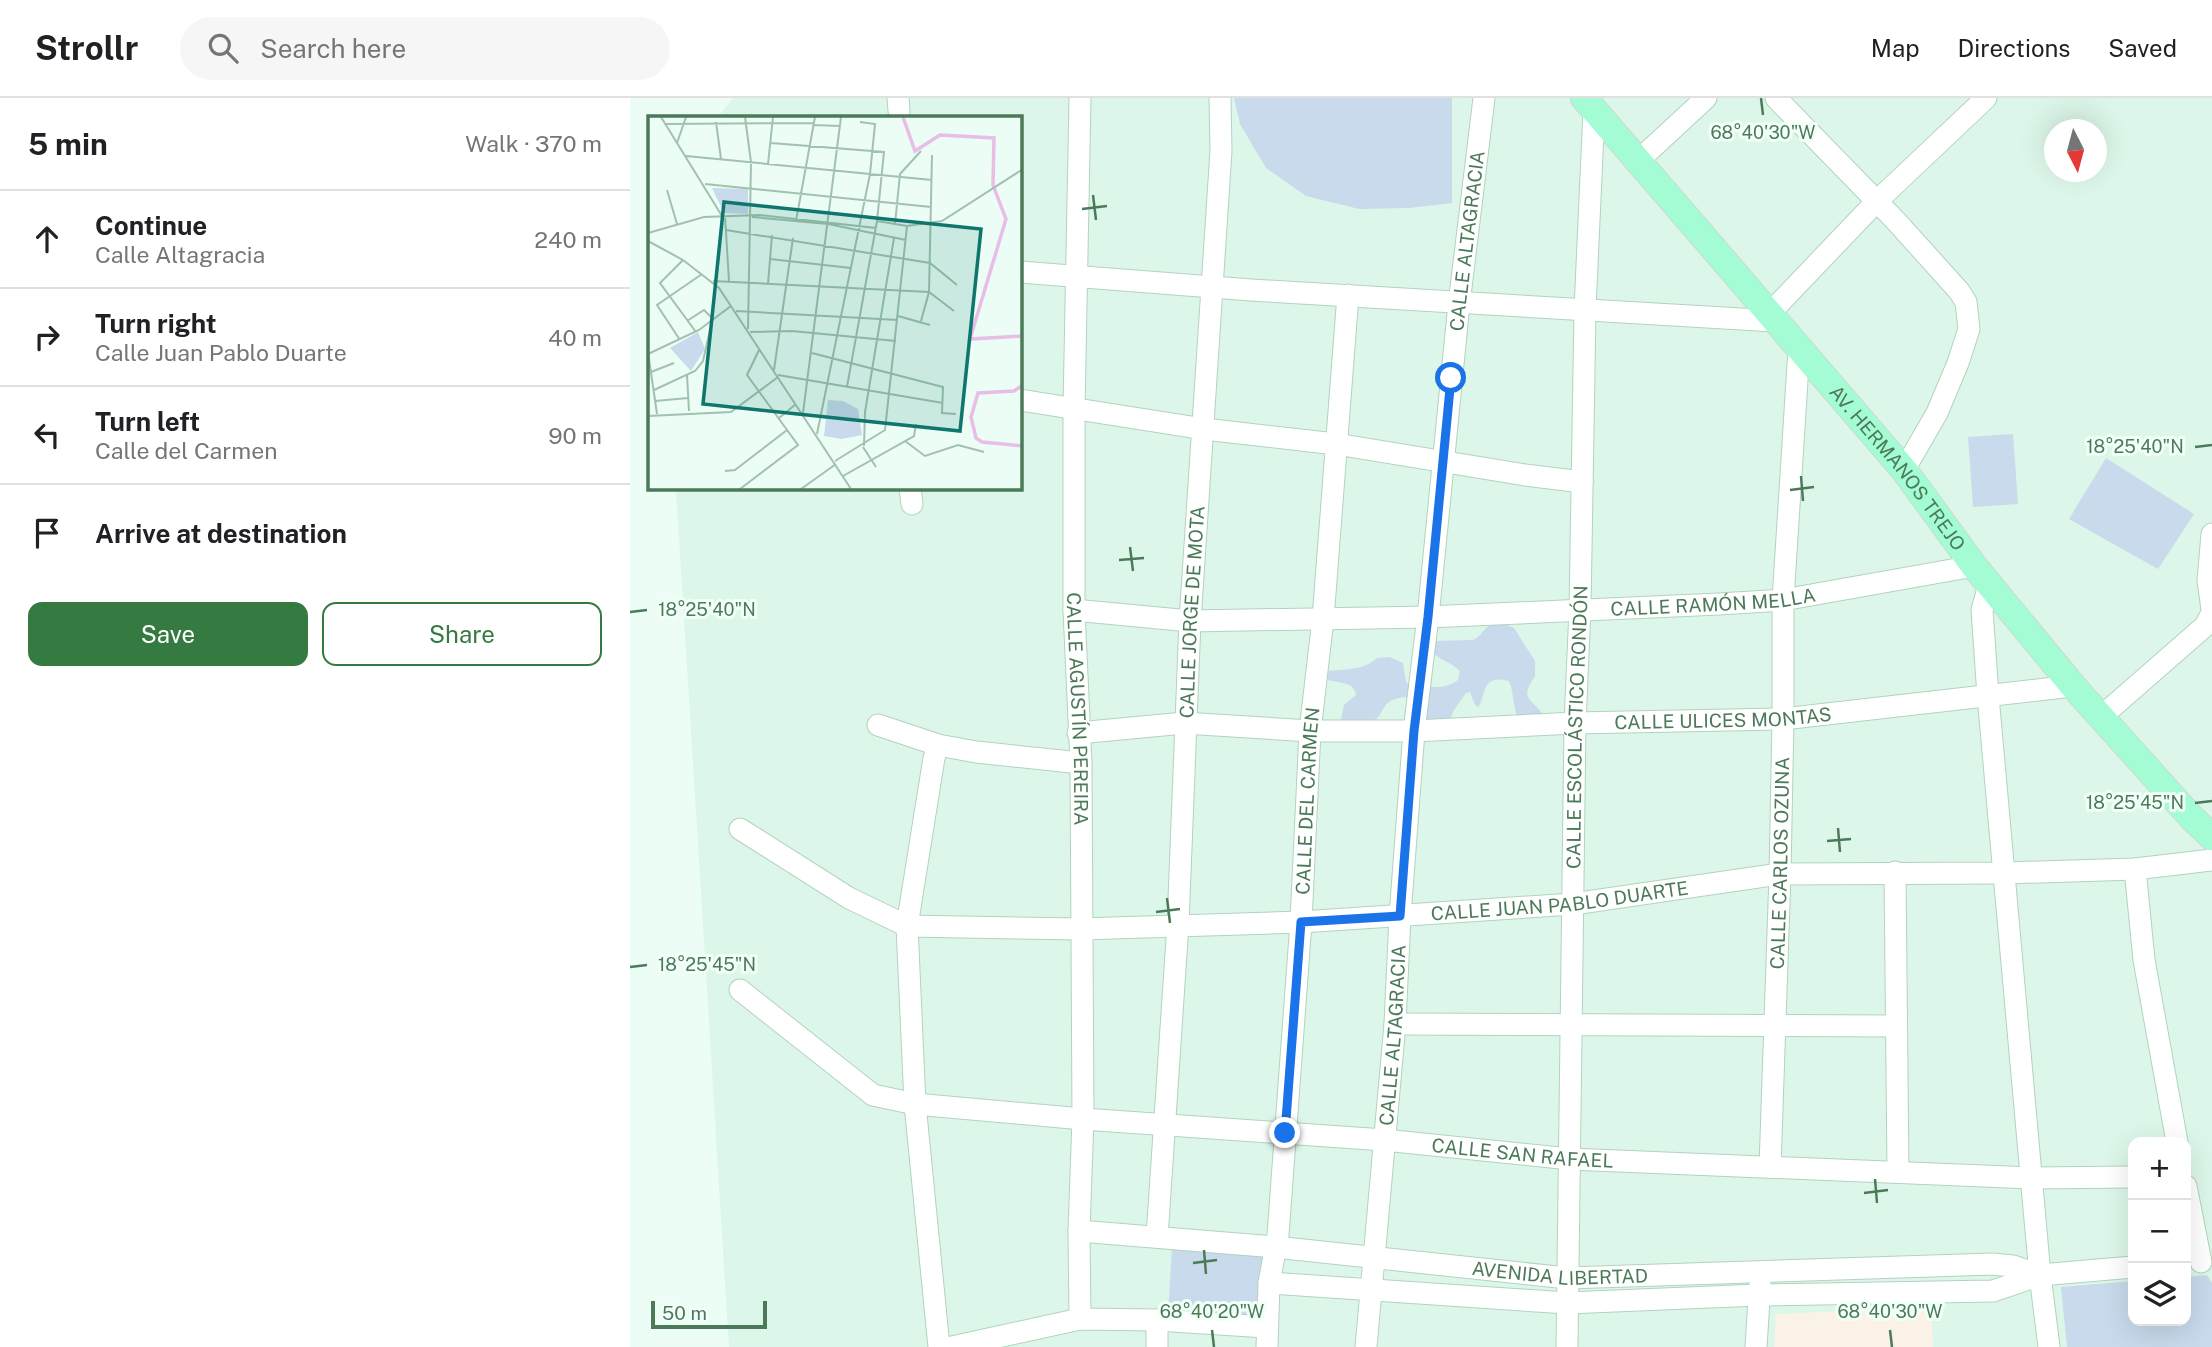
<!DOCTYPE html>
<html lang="en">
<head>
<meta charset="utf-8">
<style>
	:root { --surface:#fff; --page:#f6f6f6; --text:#202124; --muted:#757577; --line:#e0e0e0; --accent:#357b41 }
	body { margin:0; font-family:"Public Sans",sans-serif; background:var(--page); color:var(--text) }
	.controls { position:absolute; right:21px; bottom:21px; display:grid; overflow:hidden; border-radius:14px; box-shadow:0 7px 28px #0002 }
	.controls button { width:63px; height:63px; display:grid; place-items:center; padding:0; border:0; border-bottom:2px solid var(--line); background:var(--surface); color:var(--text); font:35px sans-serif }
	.compass { position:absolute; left:1414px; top:21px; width:63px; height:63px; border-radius:50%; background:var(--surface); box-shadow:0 7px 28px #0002; rotate:174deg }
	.scale { position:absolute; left:21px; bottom:18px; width:116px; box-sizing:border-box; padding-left:7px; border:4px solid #4c7a59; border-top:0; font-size:19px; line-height:24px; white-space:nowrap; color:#4c7a59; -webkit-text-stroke:5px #f2fff9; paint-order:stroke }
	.stop { position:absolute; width:21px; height:21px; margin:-16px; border:5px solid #1a73e8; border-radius:50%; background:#fff }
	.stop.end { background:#1a73e8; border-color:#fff; box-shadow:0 2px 7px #0008 }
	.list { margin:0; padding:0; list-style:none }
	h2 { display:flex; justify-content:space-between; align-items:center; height:91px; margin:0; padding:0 28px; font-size:30px }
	h2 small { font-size:23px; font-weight:400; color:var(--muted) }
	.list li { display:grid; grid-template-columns:46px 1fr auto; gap:21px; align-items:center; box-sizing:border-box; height:98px; padding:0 28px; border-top:2px solid var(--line) }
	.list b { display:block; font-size:26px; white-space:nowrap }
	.list p { margin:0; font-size:23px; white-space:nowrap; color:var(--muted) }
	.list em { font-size:23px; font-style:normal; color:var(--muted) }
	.actions { display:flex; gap:14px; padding:21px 28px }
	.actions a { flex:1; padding:16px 0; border:2px solid var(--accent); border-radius:14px; text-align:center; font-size:24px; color:var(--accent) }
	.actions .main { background:var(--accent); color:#fff }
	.icon { flex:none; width:38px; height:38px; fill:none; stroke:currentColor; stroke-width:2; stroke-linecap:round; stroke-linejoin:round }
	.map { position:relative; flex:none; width:1582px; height:1249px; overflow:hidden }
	header { display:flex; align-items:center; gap:42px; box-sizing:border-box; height:98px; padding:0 35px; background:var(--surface); border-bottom:2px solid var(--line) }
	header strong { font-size:33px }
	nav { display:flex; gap:38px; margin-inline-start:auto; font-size:24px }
	.search { width:490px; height:63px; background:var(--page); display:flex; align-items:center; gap:18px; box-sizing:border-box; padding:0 24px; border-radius:38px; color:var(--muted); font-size:26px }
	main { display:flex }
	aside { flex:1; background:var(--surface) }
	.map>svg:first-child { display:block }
	.residential { fill:#dcf7e9; fill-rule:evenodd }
	.education { fill:#faf2e7 }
	.green { fill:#c8daec }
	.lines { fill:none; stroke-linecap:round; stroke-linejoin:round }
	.minor-casing { stroke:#b2d3be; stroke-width:23 }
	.major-casing { stroke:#cddad1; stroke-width:28 }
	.minor { stroke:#fff; stroke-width:21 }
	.major { stroke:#a3fcd4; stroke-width:26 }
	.route { stroke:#1a73e8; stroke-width:9 }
	.ticks { fill:none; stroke:#4c7a59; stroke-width:2.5 }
	.labels { text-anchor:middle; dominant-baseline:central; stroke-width:6; stroke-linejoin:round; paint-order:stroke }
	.street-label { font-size:19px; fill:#4c7a59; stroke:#f2fff9 }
	.inset-river { fill:none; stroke:#e8bee6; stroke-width:3.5 }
	.inset-road { fill:none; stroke:#a2c1ae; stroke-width:2 }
	.view { fill:#0f766e; fill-opacity:0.15; stroke:#0f766e; stroke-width:3.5 }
	.inset-edge { fill:none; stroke:#4c7a59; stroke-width:3.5 }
	.ticks-label { font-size:18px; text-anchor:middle; fill:#4c7a59; stroke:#f2fff9; stroke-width:6; stroke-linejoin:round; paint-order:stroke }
</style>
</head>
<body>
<header>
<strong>Strollr</strong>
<div class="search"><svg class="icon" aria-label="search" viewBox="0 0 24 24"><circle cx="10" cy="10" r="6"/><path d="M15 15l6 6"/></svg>Search here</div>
<nav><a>Map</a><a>Directions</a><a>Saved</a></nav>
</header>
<main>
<aside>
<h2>5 min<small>Walk · 370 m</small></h2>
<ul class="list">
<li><svg class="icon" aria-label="ahead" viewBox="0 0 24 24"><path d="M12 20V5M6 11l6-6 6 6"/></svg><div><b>Continue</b><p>Calle Altagracia</p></div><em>240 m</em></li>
<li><svg class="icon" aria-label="right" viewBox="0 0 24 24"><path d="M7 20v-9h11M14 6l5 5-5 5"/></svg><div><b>Turn right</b><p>Calle Juan Pablo Duarte</p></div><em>40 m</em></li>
<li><svg class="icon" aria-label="left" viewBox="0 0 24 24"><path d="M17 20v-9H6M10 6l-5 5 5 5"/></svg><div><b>Turn left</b><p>Calle del Carmen</p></div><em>90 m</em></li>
<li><svg class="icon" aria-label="arrive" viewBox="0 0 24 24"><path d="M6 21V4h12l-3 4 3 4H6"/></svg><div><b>Arrive at destination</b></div></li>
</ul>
<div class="actions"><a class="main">Save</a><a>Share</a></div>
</aside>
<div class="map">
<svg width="1582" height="1249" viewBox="0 0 1582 1249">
	<rect width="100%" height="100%" fill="#ebfdf5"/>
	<path class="residential" d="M103,0h1479v1249h-1483l-53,-859h344v-371h-302zM1424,32h42v42h-42zM1503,1044h53v179h-53z"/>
	<path class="education" d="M1301,1209l2,40h-159l2,-33z"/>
	<g class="green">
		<path d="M604,0h218v105l-43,5 -50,1 -53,-13 -40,-28 -26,-44z"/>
		<path d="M1383,336l5,70 -45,3 -5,-70z"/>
		<path d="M1476,360l88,56 -36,55 -89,-50z"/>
		<path d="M869,524l15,6 21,33v15c-17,25 -2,22 9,40l-27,3 -6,-33 -2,-5c-26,-7 -23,10 -30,26l-4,-2 -5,-13 -4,1 -12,17 -6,15 -26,-1 -16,-27c-29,2 -19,20 -37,27 -6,2 -13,1 -19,2l-9,-7 3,-14 12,-10c-2,-13 -16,-12 -28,-15l-1,-4 2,-5c18,-2 35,-1 48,-13l13,-1 13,6 3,19 4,3c21,-1 28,8 48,-5l2,-9c-9,-9 -21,-11 -29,-20l1,-10 41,-1c13,-6 7,-13 26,-18z"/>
		<path d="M542,1149l93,6 -4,66 -93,-5z"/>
		<path d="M1577,1177l5,8v64h-145l-6,-60 72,-6v40h53v-44z"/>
	</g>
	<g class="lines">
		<defs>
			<g id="minor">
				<path d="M268,0l1,13"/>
				<path id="s1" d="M450,0l-6,311v201l7,153 2,356 -4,112 1,88"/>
				<path d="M1146,0l119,122 64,71 7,11 3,27 -11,34 -21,50 -33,57"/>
				<path d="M1009,62l67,-62"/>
				<path d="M390,174l231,18 524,31"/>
				<path d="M1139,216l107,-112 110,-104"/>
				<path d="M390,302l184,29 132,15 189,31 57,7"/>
				<path d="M280,390l2,16"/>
				<path d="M1582,436l-4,47 4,28"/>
				<path d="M1359,487l-7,25 6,86 52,579 9,72"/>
				<path id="s2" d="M444,512l116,11 238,-4 291,-13 64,-4 191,-34"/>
				<path d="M1472,618l103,-90 7,-13"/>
				<path d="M248,627l60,20 38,7 105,11"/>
				<path id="s3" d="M448,635l106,-10 126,8h104l161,-8 208,-4 290,-33"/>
				<path d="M308,647l-4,13 -27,168 8,178 24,243"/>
				<path id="s4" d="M110,731l109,69 58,28 174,3 220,-7 272,-18 207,-30 224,-1 131,-4 77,-9"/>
				<path d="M1505,771l9,91 33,182"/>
				<path d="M1265,774l3,300"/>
				<path id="s5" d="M110,892l133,105 42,9 168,15 301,21 186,19 462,19 101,-1"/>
				<path d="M765,926l501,2"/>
				<path id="s6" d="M1140,1069l10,-293 3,-155v-119l16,-251"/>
				<path d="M1556,1088l15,76"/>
				<path id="s7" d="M449,1133l196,16 292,31 425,-14 21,2 27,9"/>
				<path id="s8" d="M527,1139l21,-313 12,-303 31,-470 -1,-53"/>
				<path d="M639,1185l298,20 192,-8 234,-4 47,-16 93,-8"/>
				<path d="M527,1222v27"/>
				<path d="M322,1249l128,-28 77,1 109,7"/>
				<path id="s9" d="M637,1249l2,-64 9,-48 23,-313 9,-191 13,-112 25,-324"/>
				<path id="s10" d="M736,1249l29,-323 5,-108 14,-185 14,-114 31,-313 25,-206"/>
				<path id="s11" d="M937,1249l8,-624 5,-114 5,-299 9,-200"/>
				<path d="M1126,1249l4,-63"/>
			</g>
			<g id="major">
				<path id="s12" d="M954,0l320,372 70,96 99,120 118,131 21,20"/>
			</g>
		</defs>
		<use href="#minor" class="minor-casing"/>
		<use href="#major" class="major-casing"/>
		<use href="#minor" class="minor"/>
		<use href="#major" class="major"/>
	</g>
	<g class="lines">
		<path class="route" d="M655,1035l16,-211 99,-6 14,-185 14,-114 23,-239"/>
	</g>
	<path class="ticks" d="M1131,0l2,17M463,97l3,25M452,111l25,-3M1565,349l17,-2M1171,378l2,25M1160,392l24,-3M500,449l3,24M489,462l25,-2M0,514l17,-2M1565,705l17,-2M1208,730l2,24M1197,743l24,-2M537,800l3,25M526,814l24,-3M0,869l17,-2M1245,1081l2,24M1234,1095l24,-3M574,1152l2,24M563,1165l24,-3M582,1232l2,17M1260,1232l2,17"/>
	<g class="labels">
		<g class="street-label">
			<text stroke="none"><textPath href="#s10" startOffset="1111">CALLE ALTAGRACIA</textPath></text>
			<text stroke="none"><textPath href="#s12" startOffset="485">AV. HERMANOS TREJO</textPath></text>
			<text stroke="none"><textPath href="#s2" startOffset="640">CALLE RAMÓN MELLA</textPath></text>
			<text stroke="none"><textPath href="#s8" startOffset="626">CALLE JORGE DE MOTA</textPath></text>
			<text stroke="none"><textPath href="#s1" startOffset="611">CALLE AGUSTÍN PEREIRA</textPath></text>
			<text stroke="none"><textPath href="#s3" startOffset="646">CALLE ULICES MONTAS</textPath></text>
			<text stroke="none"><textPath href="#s11" startOffset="620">CALLE ESCOLÁSTICO RONDÓN</textPath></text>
			<text stroke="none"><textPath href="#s9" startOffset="548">CALLE DEL CARMEN</textPath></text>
			<text stroke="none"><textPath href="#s6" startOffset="304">CALLE CARLOS OZUNA</textPath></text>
			<text stroke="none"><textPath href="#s4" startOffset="847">CALLE JUAN PABLO DUARTE</textPath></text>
			<text stroke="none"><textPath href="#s10" startOffset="313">CALLE ALTAGRACIA</textPath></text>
			<text stroke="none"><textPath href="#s5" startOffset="822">CALLE SAN RAFAEL</textPath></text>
			<text stroke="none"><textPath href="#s7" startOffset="483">AVENIDA LIBERTAD</textPath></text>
		</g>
	</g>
	<g transform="translate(18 18)">
		<rect width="374" height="374" fill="#ebfdf5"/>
		<path d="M64,72l36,1v25l-24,-1zM50,216l7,17 -14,22 -21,-23zM180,284l15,1 15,8 4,26 -20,4 -18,-3z" fill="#c8daec"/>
		<path class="inset-river" d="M255,1l12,34 25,-16 54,3 -1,47 13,34 -36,120 53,-3M375,269l-9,6 -36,2 -7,24 5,21 6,4 41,4"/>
		<path class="inset-road" d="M13,1l61,99M97,1l6,45 -3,167M68,6l5,37M18,8l148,-1M165,9l27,1M29,27l9,-26M123,27l113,9 -7,69 -30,166M38,40l246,24M120,48l5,-47M57,68l226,23M19,74l10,34M77,100l4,65M104,101l76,7 78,16M148,105l19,-104M229,105l30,5 35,-5 81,-52M247,108l5,-50 21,-23M78,114l204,33 27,22M0,117l56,-16 55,-2 117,13M0,125l35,19 36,28 132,201M122,143l81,9M35,144l-23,23 36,49M65,165l216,11 25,19M120,168l4,-49M88,195l162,9M250,200l32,9M39,205l17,-11 9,9M273,205l8,-29 3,-137M102,216l42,-1 104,10M32,224l-23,-35 45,-31M0,236l9,62M164,237l131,34 -1,26 14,1M0,238l51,-24 32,-24M126,254l19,-132M3,256l23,-9M39,259l2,36M130,259l165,28M6,274l41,-19 8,-10 9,-40M7,285l33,-3M155,297l38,-296M0,300l83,-4 47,-35M131,302l17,-14M169,318l53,-260 5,-50 -15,-2M257,325l20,15 33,-11 26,7M216,330l1,-34 29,-174M215,331l13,20M187,345l50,-31 22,-204M77,355l10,-1 52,-40M195,360l71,-40 2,-12M92,373l58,-44 -51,-70 12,-25M153,373l35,-25"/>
		<path class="view" d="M76,86l257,27 -21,202 -257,-27z"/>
		<rect width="374" height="374" class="inset-edge"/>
	</g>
	<g class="ticks-label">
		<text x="1133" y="41">68°40'30"W</text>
		<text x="1505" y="355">18°25'40"N</text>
		<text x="77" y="518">18°25'40"N</text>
		<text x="1505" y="711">18°25'45"N</text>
		<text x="77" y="873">18°25'45"N</text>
		<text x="582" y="1220">68°40'20"W</text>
		<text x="1260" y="1220">68°40'30"W</text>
	</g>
</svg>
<div class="controls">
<button>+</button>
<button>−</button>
<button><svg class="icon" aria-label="layers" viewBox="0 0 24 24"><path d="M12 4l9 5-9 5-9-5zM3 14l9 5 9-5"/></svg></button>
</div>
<svg class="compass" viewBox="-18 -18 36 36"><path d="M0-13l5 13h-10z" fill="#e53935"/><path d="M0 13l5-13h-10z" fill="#757577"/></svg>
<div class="scale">50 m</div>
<div class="stop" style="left:821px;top:280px"></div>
<div class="stop end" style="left:655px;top:1035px"></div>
</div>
</main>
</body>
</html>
